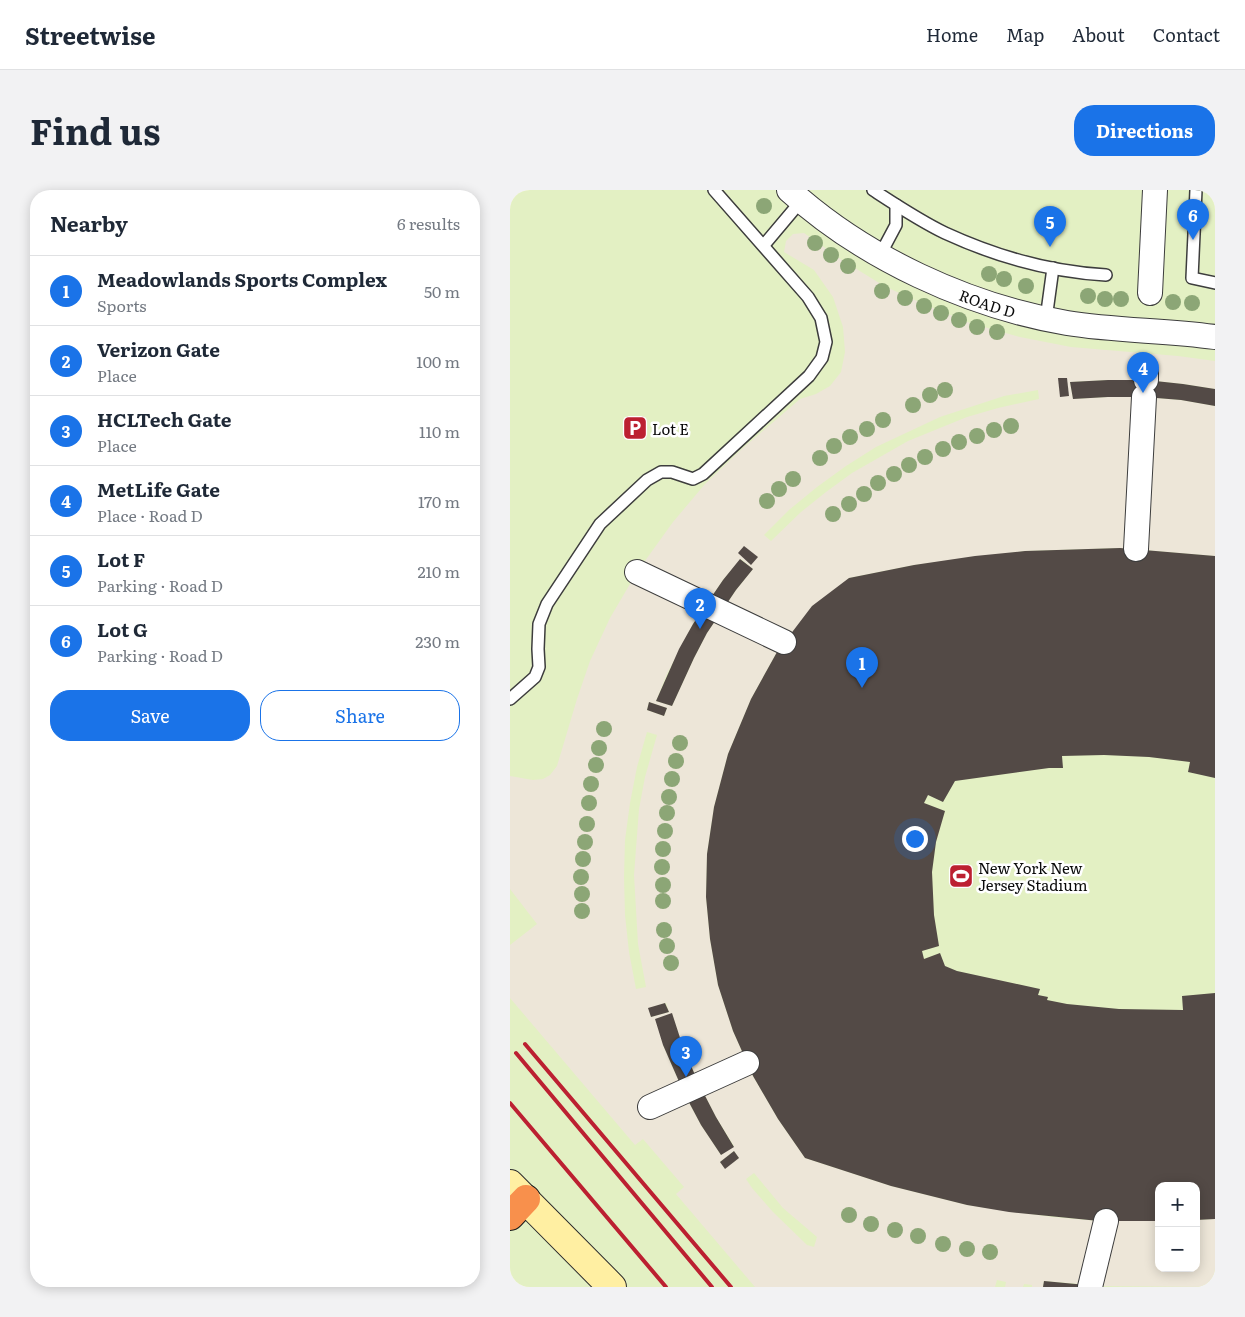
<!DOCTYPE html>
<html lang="en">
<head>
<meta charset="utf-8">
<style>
	:root { --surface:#fff; --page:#f2f2f3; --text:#1f2937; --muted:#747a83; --line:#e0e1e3; --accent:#1a73e8 }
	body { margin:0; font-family:Literata,serif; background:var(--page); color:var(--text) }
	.controls { position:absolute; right:15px; bottom:15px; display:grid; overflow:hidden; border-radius:10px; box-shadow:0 2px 12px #0003 }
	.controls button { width:45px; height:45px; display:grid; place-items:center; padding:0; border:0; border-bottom:1px solid var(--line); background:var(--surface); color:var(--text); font:25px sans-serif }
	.you { position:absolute; left:404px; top:648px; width:18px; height:18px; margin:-12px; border:4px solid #fff; border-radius:50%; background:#1a73e8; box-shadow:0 0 0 8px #1a73e833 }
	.badge { display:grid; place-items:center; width:32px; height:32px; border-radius:50%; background:var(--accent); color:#fff; font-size:16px; font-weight:700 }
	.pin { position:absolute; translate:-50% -41px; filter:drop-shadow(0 1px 2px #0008) }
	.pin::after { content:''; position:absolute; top:26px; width:18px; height:15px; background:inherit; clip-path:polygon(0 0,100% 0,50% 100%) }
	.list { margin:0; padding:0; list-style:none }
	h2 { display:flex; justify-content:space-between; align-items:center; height:65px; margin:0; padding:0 20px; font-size:21px }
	h2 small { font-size:16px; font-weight:400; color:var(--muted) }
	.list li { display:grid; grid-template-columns:32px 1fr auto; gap:15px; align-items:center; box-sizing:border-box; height:70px; padding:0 20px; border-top:1px solid var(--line) }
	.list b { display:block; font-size:19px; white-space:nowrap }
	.list p { margin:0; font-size:16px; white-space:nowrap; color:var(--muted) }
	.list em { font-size:16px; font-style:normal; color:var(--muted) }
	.actions { display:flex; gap:10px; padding:15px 20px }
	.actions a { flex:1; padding:11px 0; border:1px solid var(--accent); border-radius:20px; text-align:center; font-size:18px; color:var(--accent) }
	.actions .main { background:var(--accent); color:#fff }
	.map { position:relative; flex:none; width:705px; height:1097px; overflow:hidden; border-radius:20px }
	header { display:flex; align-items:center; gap:30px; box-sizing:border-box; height:70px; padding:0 25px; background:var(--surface); border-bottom:1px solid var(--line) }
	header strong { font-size:24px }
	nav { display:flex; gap:28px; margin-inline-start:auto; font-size:18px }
	.intro { display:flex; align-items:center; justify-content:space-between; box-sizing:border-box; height:120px; padding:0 30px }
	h1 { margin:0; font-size:35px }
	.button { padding:12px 22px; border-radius:20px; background:var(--accent); color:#fff; font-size:18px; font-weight:700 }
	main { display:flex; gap:30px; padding:0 30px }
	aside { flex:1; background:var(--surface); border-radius:20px; box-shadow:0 2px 12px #0003 }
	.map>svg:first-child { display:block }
	.pitch { fill:#e3f0c3; fill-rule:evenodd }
	.plaza { fill:#ede6d8; fill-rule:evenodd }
	.building { fill:#534a46 }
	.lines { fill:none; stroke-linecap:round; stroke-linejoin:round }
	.lane-casing { stroke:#3d3d3d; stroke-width:14 }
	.street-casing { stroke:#3d3d3d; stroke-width:26 }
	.secondary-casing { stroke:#2c2c2c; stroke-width:30 }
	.highway-casing { stroke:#1b1b1b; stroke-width:30 }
	.lane { stroke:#fff; stroke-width:11 }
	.street { stroke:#fff; stroke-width:24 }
	.secondary { stroke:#ffefa2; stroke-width:28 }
	.highway { stroke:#f8904c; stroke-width:28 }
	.rail { stroke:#bc2031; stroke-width:4 }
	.tree { fill:#8ca676 }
	.labels { text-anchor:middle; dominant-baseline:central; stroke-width:5; stroke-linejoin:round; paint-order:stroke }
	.street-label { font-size:15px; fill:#0a0a0a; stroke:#fff }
	.poi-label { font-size:15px; fill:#0a0a0a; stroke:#fff; text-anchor:start }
</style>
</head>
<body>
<header>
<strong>Streetwise</strong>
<nav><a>Home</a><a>Map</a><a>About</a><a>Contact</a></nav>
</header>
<div class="intro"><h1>Find us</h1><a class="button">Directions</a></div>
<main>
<aside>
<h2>Nearby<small>6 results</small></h2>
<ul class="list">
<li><span class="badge">1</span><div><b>Meadowlands Sports Complex</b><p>Sports</p></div><em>50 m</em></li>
<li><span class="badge">2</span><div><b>Verizon Gate</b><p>Place</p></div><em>100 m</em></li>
<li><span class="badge">3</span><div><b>HCLTech Gate</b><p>Place</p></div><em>110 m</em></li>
<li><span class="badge">4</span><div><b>MetLife Gate</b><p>Place · Road D</p></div><em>170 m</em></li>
<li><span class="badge">5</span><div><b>Lot F</b><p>Parking · Road D</p></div><em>210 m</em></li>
<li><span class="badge">6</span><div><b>Lot G</b><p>Parking · Road D</p></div><em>230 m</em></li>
</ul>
<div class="actions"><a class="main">Save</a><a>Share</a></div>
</aside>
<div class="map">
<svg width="705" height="1097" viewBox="0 0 705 1097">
	<rect width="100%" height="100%" fill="#fff9e7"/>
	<path class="pitch" d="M0,0h705v1097h-705zM649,996h37v82h-37z"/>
	<path class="plaza" d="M294,43l38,27 42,26 44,20 42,17 50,14 51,10 107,9 37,5v28l-32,-5 -37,-4h-38l-38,2 3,17 35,-2h36l37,3 34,6v150l-95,-8 -95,3 -111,14 -65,13 -72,74 -26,47 -23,55 -14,53 -7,47 -1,43 4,42 8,46 15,46 20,45 25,43 27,39 86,28 76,19 85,12 47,4h60v47h37v-48l19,-1v68l-110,-1 -61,-5 -1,6h-11v-2l-8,-1 -1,3h-18l1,-5 -9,-2 -2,7h-240l-79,-93 8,-7 -41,-48 -8,6 -125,-147v-53l27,-21 -27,-35v-113l23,4 10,-1 7,-4 7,-9 20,-67 13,-38 20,-43 27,-46 36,-50 32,-38 38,-36 57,-49 16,-5 14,-8 11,-14 4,-20 -2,-25 -10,-30 -19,-27 -30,-18 2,-11 7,-7zM528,200l1,9 -41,9 -31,9 -59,24 -56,32 -26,19 -25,20 -30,29 -7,-6 25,-25 28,-23 29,-21 30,-19 64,-30 64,-21zM231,369l12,10 -17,21 -29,43 -13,25 -22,48 -16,-5 11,-27 26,-50 30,-44zM139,512l18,6 -3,8 -17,-6zM137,542l10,3 -12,42 -6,32 -5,66 4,69 8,43 -10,2 -7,-37 -4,-37 -1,-38 1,-37 5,-37 7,-36zM156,813l3,9 -18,5 -2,-9zM162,824l12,36 16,36 16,31 18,29 -13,9 -20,-30 -17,-32 -21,-48zM224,961l5,7 -14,10 -5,-6zM244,983l29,35 34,29 -3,10 -7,-2 -34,-33 -21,-24 -6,-9z"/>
	<g class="building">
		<path d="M548,188h9l2,18 -9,1z"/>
		<path d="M598,190h38l37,4 32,5v17l-34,-6 -37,-3h-36l-35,2 -3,-17z"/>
		<path d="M234,356l14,11 -7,8 -13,-12z"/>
		<path d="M610,358l95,8v222l-27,-6 2,-10 -41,-5 -45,-2 -42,1 1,12h-14l-94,13 -12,21 -15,-7 -4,8 21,8 -9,31 -4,30 2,43 5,31 -17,5 2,8 16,-6 5,13 12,5 83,18 -2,6 10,2 -1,3 20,4 52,5 64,1 -1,-14 33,-3v226l-19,1v-34h-37v35h-60l-90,-9 -42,-7 -76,-19 -86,-28 -27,-39 -25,-43 -20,-45 -15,-46 -8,-46 -4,-42 1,-43 7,-47 14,-53 23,-55 26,-47 35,-46 37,-28 65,-13 61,-9 50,-5z"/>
		<path d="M230,369l13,10 -17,21 -29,43 -13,25 -22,48 -16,-5 23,-52 14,-25 30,-44z"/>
		<path d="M139,512l18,6 -3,8 -17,-6z"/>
		<path d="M155,813l4,9 -18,5 -3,-9z"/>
		<path d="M162,823l12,37 16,36 16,31 18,30 -13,8 -20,-30 -17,-32 -21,-48 -8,-26z"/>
		<path d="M224,961l5,7 -14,11 -5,-7z"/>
		<path d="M534,1091l53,5v1h-54z"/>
	</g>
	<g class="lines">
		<defs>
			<g id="lane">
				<path d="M363,0c23,15 47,31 72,43 50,23 107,39 161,42"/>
				<path d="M686,0l-4,88 23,5"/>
				<path d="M254,55l37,-44"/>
				<path d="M370,65l16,-30v-20"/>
				<path d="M536,129l7,-51"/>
				<path d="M0,509l25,-22 4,-10 -1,-18 1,-25 8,-20 53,-80 47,-44 14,-8h11l21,7 10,-5 106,-98 13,-18 4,-16 -5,-24 -13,-21 -94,-107"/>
			</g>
			<g id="street">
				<path id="s1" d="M279,0c75,68 179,116 278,133 49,8 99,7 148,14"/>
				<path d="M640,103l5,-103"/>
				<path d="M636,190v-8"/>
				<path d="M626,359l8,-152"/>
				<path d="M127,382l147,70"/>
				<path d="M140,917l97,-44"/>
				<path d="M580,1097l16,-66"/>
			</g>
			<path id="secondary" d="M0,994l102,103"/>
			<path id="highway" d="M0,1026l16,-17"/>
		</defs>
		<use href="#lane" class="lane-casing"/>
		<use href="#street" class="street-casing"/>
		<use href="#secondary" class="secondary-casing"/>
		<use href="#highway" class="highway-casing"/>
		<use href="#lane" class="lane"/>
		<use href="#street" class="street"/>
		<use href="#secondary" class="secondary"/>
		<use href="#highway" class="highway"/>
		<g class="rail">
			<path d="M15,854l206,243"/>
			<path d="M6,863l196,234"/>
			<path d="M0,913l156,184"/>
		</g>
	</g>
	<g class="tree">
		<circle cx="254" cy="16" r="8"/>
		<circle cx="305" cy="53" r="8"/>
		<circle cx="321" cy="65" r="8"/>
		<circle cx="338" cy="76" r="8"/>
		<circle cx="479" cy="84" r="8"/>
		<circle cx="494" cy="89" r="8"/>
		<circle cx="516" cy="96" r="8"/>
		<circle cx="372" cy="101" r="8"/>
		<circle cx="578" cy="106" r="8"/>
		<circle cx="395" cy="108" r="8"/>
		<circle cx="595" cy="109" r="8"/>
		<circle cx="611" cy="109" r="8"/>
		<circle cx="663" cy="112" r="8"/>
		<circle cx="682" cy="113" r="8"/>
		<circle cx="414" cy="116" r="8"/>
		<circle cx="431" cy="123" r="8"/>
		<circle cx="449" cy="130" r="8"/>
		<circle cx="467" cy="137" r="8"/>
		<circle cx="487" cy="142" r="8"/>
		<circle cx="435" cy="200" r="8"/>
		<circle cx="420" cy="205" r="8"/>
		<circle cx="403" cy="215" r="8"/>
		<circle cx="373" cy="230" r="8"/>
		<circle cx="501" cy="236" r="8"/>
		<circle cx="357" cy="239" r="8"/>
		<circle cx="484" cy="240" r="8"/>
		<circle cx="467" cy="246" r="8"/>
		<circle cx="340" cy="247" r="8"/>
		<circle cx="449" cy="252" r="8"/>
		<circle cx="324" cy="256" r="8"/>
		<circle cx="433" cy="259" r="8"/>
		<circle cx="415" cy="267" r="8"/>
		<circle cx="310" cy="268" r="8"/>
		<circle cx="399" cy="275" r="8"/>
		<circle cx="384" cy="284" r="8"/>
		<circle cx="283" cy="289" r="8"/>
		<circle cx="368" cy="293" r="8"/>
		<circle cx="269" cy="299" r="8"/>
		<circle cx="354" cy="304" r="8"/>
		<circle cx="257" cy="311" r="8"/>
		<circle cx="339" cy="314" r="8"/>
		<circle cx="323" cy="324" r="8"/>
		<circle cx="94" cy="539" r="8"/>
		<circle cx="170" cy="553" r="8"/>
		<circle cx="89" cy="558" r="8"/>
		<circle cx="166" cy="571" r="8"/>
		<circle cx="86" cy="575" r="8"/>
		<circle cx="162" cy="589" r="8"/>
		<circle cx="81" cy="594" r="8"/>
		<circle cx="159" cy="607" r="8"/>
		<circle cx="79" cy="613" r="8"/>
		<circle cx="157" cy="623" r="8"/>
		<circle cx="77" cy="634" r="8"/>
		<circle cx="155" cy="641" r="8"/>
		<circle cx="75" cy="652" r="8"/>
		<circle cx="153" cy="659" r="8"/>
		<circle cx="73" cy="669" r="8"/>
		<circle cx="152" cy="677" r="8"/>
		<circle cx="71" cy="687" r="8"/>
		<circle cx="153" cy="695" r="8"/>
		<circle cx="72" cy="704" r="8"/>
		<circle cx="153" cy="711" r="8"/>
		<circle cx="72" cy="721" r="8"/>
		<circle cx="154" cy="740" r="8"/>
		<circle cx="157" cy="756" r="8"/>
		<circle cx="161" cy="773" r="8"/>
		<circle cx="339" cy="1025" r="8"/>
		<circle cx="361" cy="1034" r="8"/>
		<circle cx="385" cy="1040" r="8"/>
		<circle cx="408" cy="1046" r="8"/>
		<circle cx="433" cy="1054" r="8"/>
		<circle cx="457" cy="1059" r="8"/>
		<circle cx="480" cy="1062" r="8"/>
	</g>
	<defs>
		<symbol id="parking-square" viewBox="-11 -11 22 22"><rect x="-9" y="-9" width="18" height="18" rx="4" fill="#bc2031" stroke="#fff"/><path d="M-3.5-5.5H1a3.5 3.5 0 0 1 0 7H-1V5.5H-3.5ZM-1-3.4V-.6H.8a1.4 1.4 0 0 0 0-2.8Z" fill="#fff"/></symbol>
		<symbol id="stadium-square" viewBox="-11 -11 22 22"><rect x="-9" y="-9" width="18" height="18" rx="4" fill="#bc2031" stroke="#fff"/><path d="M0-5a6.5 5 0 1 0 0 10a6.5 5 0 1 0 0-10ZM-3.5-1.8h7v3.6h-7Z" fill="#fff"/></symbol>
	</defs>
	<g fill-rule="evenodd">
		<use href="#parking-square" x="111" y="224" width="28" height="28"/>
		<use href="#stadium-square" x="437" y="672" width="28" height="28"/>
	</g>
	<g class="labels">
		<g class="street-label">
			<text stroke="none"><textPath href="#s1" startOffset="230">ROAD D</textPath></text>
		</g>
		<g class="poi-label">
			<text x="142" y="238">Lot E</text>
			<text x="468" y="677">New York New<tspan x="468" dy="17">Jersey Stadium</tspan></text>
		</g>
	</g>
</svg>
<div class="controls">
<button>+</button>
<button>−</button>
</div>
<div class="you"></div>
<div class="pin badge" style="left:352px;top:498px">1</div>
<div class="pin badge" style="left:190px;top:439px">2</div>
<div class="pin badge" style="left:176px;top:887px">3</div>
<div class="pin badge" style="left:633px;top:203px">4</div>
<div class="pin badge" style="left:540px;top:57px">5</div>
<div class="pin badge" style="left:683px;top:50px">6</div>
</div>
</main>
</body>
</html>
